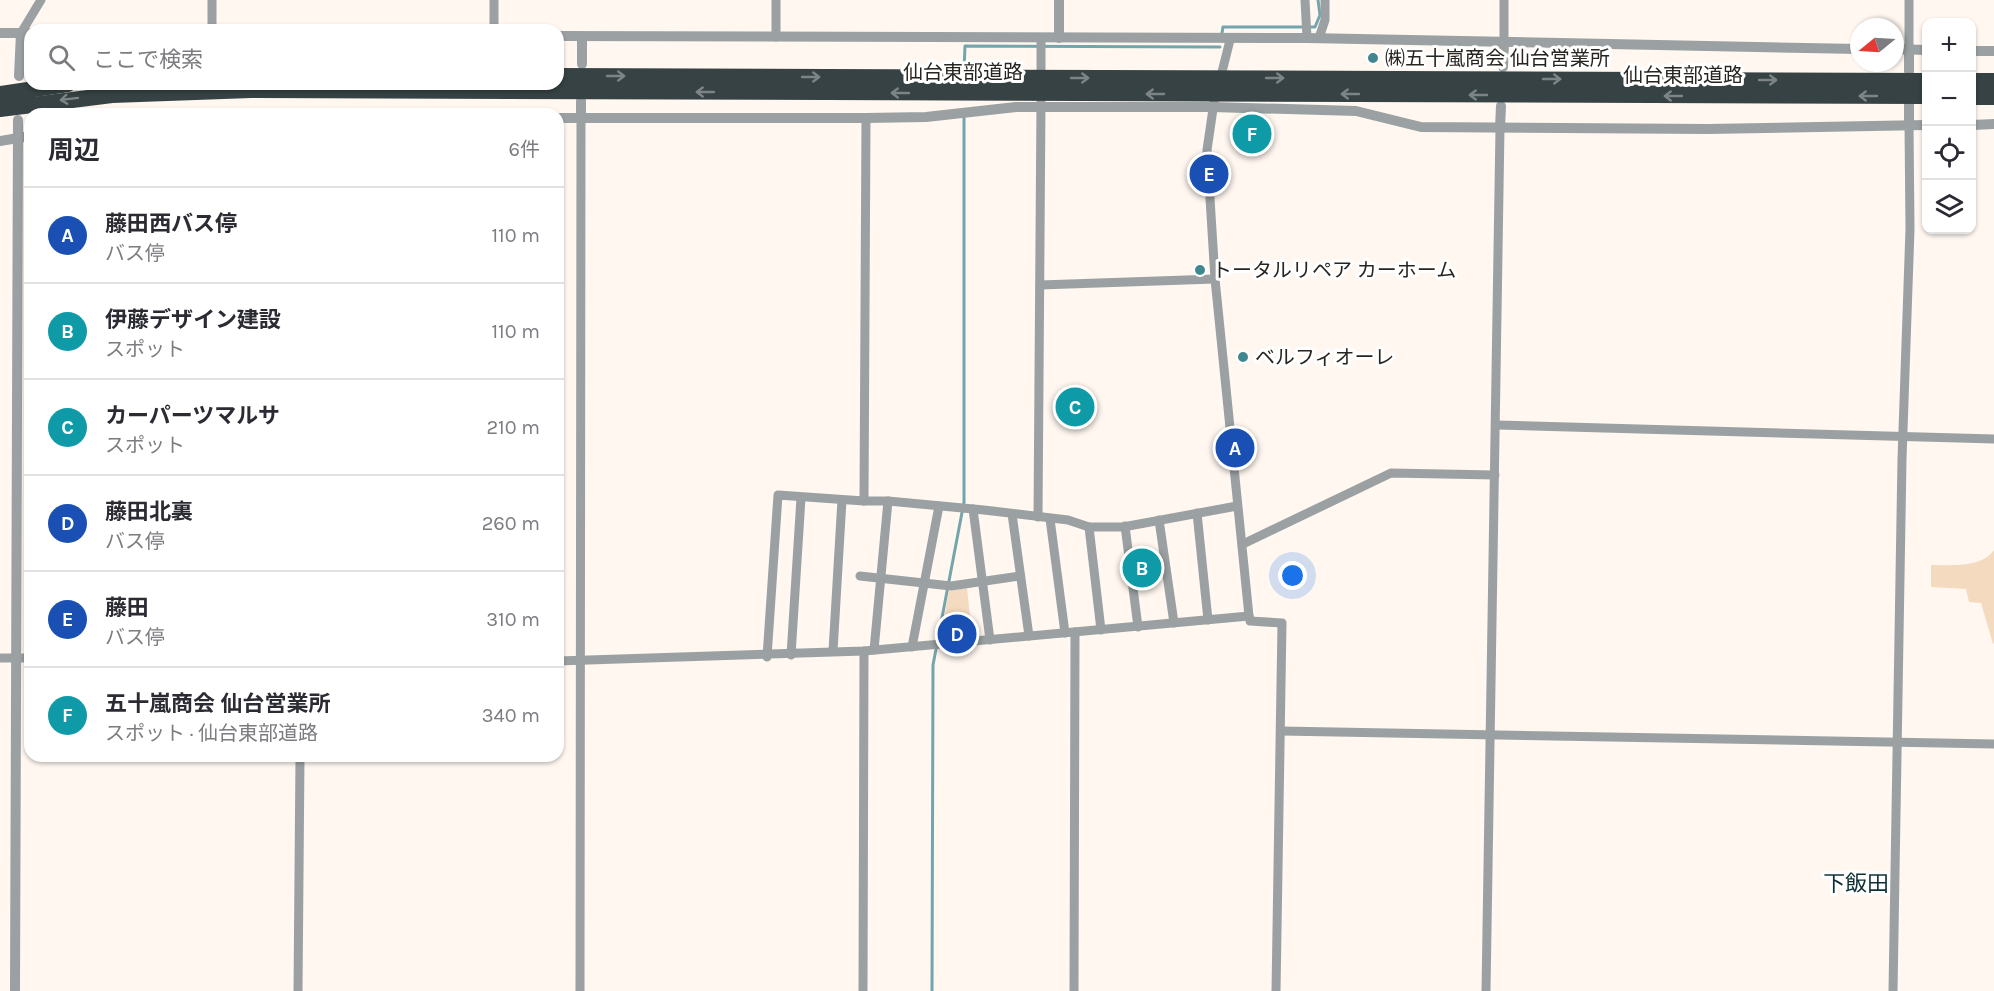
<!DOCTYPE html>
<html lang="ja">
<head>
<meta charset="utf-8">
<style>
	:root { --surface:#fff; --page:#f2f2f3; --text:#2b2b33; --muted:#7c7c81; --line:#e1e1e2; --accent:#418791 }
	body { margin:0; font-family:Karla,"Noto Sans JP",sans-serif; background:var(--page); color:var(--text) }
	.controls { position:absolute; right:18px; top:18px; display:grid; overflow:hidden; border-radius:12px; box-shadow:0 2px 4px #0004 }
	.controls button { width:54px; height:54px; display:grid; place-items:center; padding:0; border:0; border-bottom:2px solid var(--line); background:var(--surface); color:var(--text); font:30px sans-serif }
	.compass { position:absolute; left:1850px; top:18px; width:54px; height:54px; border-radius:50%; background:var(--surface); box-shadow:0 2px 4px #0004; rotate:252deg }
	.you { position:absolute; left:1293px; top:576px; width:21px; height:21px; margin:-15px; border:4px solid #fff; border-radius:50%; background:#1a73e8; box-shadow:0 0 0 9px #1a73e833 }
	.badge { display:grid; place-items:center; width:39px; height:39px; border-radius:50%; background:var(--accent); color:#fff; font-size:20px; font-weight:700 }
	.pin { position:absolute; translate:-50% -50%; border:3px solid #fff; box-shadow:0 2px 6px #0006 }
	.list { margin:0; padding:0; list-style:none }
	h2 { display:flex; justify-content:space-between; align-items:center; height:78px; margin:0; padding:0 24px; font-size:26px }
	h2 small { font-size:20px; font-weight:400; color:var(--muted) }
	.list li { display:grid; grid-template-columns:39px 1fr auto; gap:18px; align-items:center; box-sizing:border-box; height:96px; padding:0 24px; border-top:2px solid var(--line) }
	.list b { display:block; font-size:22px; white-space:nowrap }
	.list p { margin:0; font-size:20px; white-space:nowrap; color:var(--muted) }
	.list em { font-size:20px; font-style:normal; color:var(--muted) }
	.icon { flex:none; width:33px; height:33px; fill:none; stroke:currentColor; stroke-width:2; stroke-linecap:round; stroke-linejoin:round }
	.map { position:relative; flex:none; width:1994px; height:991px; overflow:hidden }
	.search { position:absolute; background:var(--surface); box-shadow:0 2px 4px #0004; left:24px; top:24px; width:540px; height:66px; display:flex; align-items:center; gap:15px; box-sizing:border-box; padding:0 21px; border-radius:18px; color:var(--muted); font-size:22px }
	.panel { position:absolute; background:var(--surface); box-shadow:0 2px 4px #0004; left:24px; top:108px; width:540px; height:654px; border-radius:18px }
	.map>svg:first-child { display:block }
	.green { fill:#f4dbbf }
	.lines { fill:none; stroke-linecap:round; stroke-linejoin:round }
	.stream { stroke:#75a5ac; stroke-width:3 }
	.minor { stroke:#9ba1a2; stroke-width:9 }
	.tertiary { stroke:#9ba1a2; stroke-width:10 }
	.motorway { stroke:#364244; stroke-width:16 }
	.oneway { stroke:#7c8485 }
	.poi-dot { fill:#418791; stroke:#fff; stroke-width:2 }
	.labels { text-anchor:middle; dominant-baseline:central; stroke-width:6; stroke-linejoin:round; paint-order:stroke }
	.poi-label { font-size:20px; fill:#282521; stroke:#fff; text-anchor:start }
	.street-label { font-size:20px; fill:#282521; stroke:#fff }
	.quarter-label { font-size:22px; fill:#0d2f34; stroke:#fff }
</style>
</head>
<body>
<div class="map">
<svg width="1994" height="991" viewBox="0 0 1994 991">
	<rect width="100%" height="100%" fill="#fff7f0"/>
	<g class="green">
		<path d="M1994,550v93l-1,1 -12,-41 -12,-1 -3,-13 -35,-2v-22c19,0 51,3 63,-15z"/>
		<path d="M967,588l5,47 -31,1 8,-45z"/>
	</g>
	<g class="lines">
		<g class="stream">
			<path d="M1222,33l1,-6h92l5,-12 -2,-15"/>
			<path d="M964,71l1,-25 255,1"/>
			<path d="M932,991l1,-326 31,-163v-385"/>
		</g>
		<g class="minor">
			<path d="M1305,0l2,38"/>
			<path d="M212,30v-30"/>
			<path d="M494,30v-30"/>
			<path d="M21,33l20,-33"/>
			<path d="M776,37v-37"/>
			<path d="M1041,38v42"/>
			<path d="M1319,38l6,-18v-20"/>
			<path d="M1504,43v-43"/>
			<path d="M1909,50v-50"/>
			<path d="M1220,80l10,-40"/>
			<path d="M866,118l-2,383h24l-14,149"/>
			<path d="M1040,285l175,-6"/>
			<path d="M1497,425l497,14"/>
			<path d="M888,501l96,9 84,10 21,7h34l114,-21"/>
			<path d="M973,509l17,131"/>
			<path d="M1197,513l11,107"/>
			<path d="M1012,514l17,122"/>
			<path d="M1038,517l3,-417"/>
			<path d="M1050,519l15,114"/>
			<path d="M1159,520l15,103"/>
			<path d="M1125,526l13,101"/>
			<path d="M1089,527l12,103"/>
			<path d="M1243,544l148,-71 104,2"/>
			<path d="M860,576l91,10 69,-10"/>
			<path d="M1249,616l1,5 32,2 -6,368"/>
			<path d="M912,647l27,-141"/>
			<path d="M833,651l9,-151"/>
			<path d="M791,655l10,-157"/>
			<path d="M767,657l11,-162 86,6"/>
			<path d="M0,658h30"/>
			<path d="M558,661l306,-10 385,-35 -34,-337 -8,-129 7,-48"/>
			<path d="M1281,731l713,13"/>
			<path d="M298,991l2,-235"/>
			<path d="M580,991l1,-873"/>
			<path d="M863,991l1,-340"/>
			<path d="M1074,991l1,-359"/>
			<path d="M1486,991l14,-863"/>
			<path d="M1893,991l9,-532 8,-230 -1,-104"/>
		</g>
		<g class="tertiary">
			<path d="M1059,0v38"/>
			<path d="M0,33h30"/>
			<path d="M558,36l749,2 552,11"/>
			<path d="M1895,49l31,1"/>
			<path d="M1909,50v21"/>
			<path d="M1972,51h22"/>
			<path d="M582,64v-28"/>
			<path d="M1503,67l1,-24"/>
			<path d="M19,76l2,-43"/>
			<path d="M1909,105v20"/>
			<path d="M558,118h308l60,-1 90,-10h196l144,4 65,16 287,2 218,-4"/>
			<path d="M581,118v-17"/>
			<path d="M1972,125l22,-1"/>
			<path d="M1500,128l1,-22"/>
			<path d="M0,141l30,-5"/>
			<path d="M15,991l3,-871"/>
		</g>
		<g class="motorway">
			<path d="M558,76l1368,5"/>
			<path d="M1972,81h22"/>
			<path d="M0,94l68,-10"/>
			<path d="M1972,97h22"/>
			<path d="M0,109l112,-14 139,-5 1675,6"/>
		</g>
	</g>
	<defs><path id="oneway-shaft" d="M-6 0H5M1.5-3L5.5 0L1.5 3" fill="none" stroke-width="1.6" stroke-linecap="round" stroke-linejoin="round" transform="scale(1.5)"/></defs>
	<g class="oneway">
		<use href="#oneway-shaft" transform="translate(616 76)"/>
		<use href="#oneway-shaft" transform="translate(811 77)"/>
		<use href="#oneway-shaft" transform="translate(1080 78)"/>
		<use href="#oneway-shaft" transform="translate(1275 78)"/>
		<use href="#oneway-shaft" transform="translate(1552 79)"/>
		<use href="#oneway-shaft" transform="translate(1768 80)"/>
		<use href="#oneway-shaft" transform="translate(705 92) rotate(-180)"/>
		<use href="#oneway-shaft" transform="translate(900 93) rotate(-180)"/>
		<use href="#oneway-shaft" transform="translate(1155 94) rotate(-180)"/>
		<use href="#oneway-shaft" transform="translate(1350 94) rotate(-180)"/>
		<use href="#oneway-shaft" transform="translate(1478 95) rotate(-180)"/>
		<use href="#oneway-shaft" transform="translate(1673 96) rotate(-180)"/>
		<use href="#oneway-shaft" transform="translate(1868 96) rotate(-180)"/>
		<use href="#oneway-shaft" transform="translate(69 99) rotate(173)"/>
	</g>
	<g class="poi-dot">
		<circle cx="1373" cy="58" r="6"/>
		<circle cx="1200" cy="270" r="6"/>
		<circle cx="1243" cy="357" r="6"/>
	</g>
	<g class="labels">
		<g class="poi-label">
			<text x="1385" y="58">㈱五十嵐商会 仙台営業所</text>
			<text x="1212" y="270">トータルリペア カーホーム</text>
			<text x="1255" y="357">ベルフィオーレ</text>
		</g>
		<g class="street-label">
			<text x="963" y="72">仙台東部道路</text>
			<text x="1683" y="75">仙台東部道路</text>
		</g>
		<g class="quarter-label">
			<text x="1856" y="884">下飯田</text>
		</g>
	</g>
</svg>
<div class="controls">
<button>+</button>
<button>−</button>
<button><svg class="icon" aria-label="locate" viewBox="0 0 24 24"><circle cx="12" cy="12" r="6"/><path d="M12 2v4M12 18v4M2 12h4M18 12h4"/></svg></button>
<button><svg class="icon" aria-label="layers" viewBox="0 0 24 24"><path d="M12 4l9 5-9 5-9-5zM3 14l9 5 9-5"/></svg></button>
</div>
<svg class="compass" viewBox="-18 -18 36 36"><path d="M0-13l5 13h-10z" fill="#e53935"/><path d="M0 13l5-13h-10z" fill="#7c7c81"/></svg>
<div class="you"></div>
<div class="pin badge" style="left:1235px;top:448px;background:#1a4fb4">A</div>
<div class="pin badge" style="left:1142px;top:568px;background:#0f9aa8">B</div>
<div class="pin badge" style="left:1075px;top:407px;background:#0f9aa8">C</div>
<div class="pin badge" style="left:957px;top:634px;background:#1a4fb4">D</div>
<div class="pin badge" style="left:1209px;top:174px;background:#1a4fb4">E</div>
<div class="pin badge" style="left:1252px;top:134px;background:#0f9aa8">F</div>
<div class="search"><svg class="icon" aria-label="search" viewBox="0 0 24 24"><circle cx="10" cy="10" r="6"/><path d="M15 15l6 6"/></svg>ここで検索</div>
<section class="panel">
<h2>周辺<small>6件</small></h2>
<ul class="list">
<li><span class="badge" style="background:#1a4fb4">A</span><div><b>藤田西バス停</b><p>バス停</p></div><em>110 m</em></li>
<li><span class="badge" style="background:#0f9aa8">B</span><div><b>伊藤デザイン建設</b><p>スポット</p></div><em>110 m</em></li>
<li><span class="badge" style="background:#0f9aa8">C</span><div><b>カーパーツマルサ</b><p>スポット</p></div><em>210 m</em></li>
<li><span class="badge" style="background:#1a4fb4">D</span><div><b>藤田北裏</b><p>バス停</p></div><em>260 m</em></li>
<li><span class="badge" style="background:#1a4fb4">E</span><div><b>藤田</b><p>バス停</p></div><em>310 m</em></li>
<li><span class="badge" style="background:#0f9aa8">F</span><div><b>五十嵐商会 仙台営業所</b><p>スポット · 仙台東部道路</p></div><em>340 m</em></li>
</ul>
</section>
</div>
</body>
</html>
